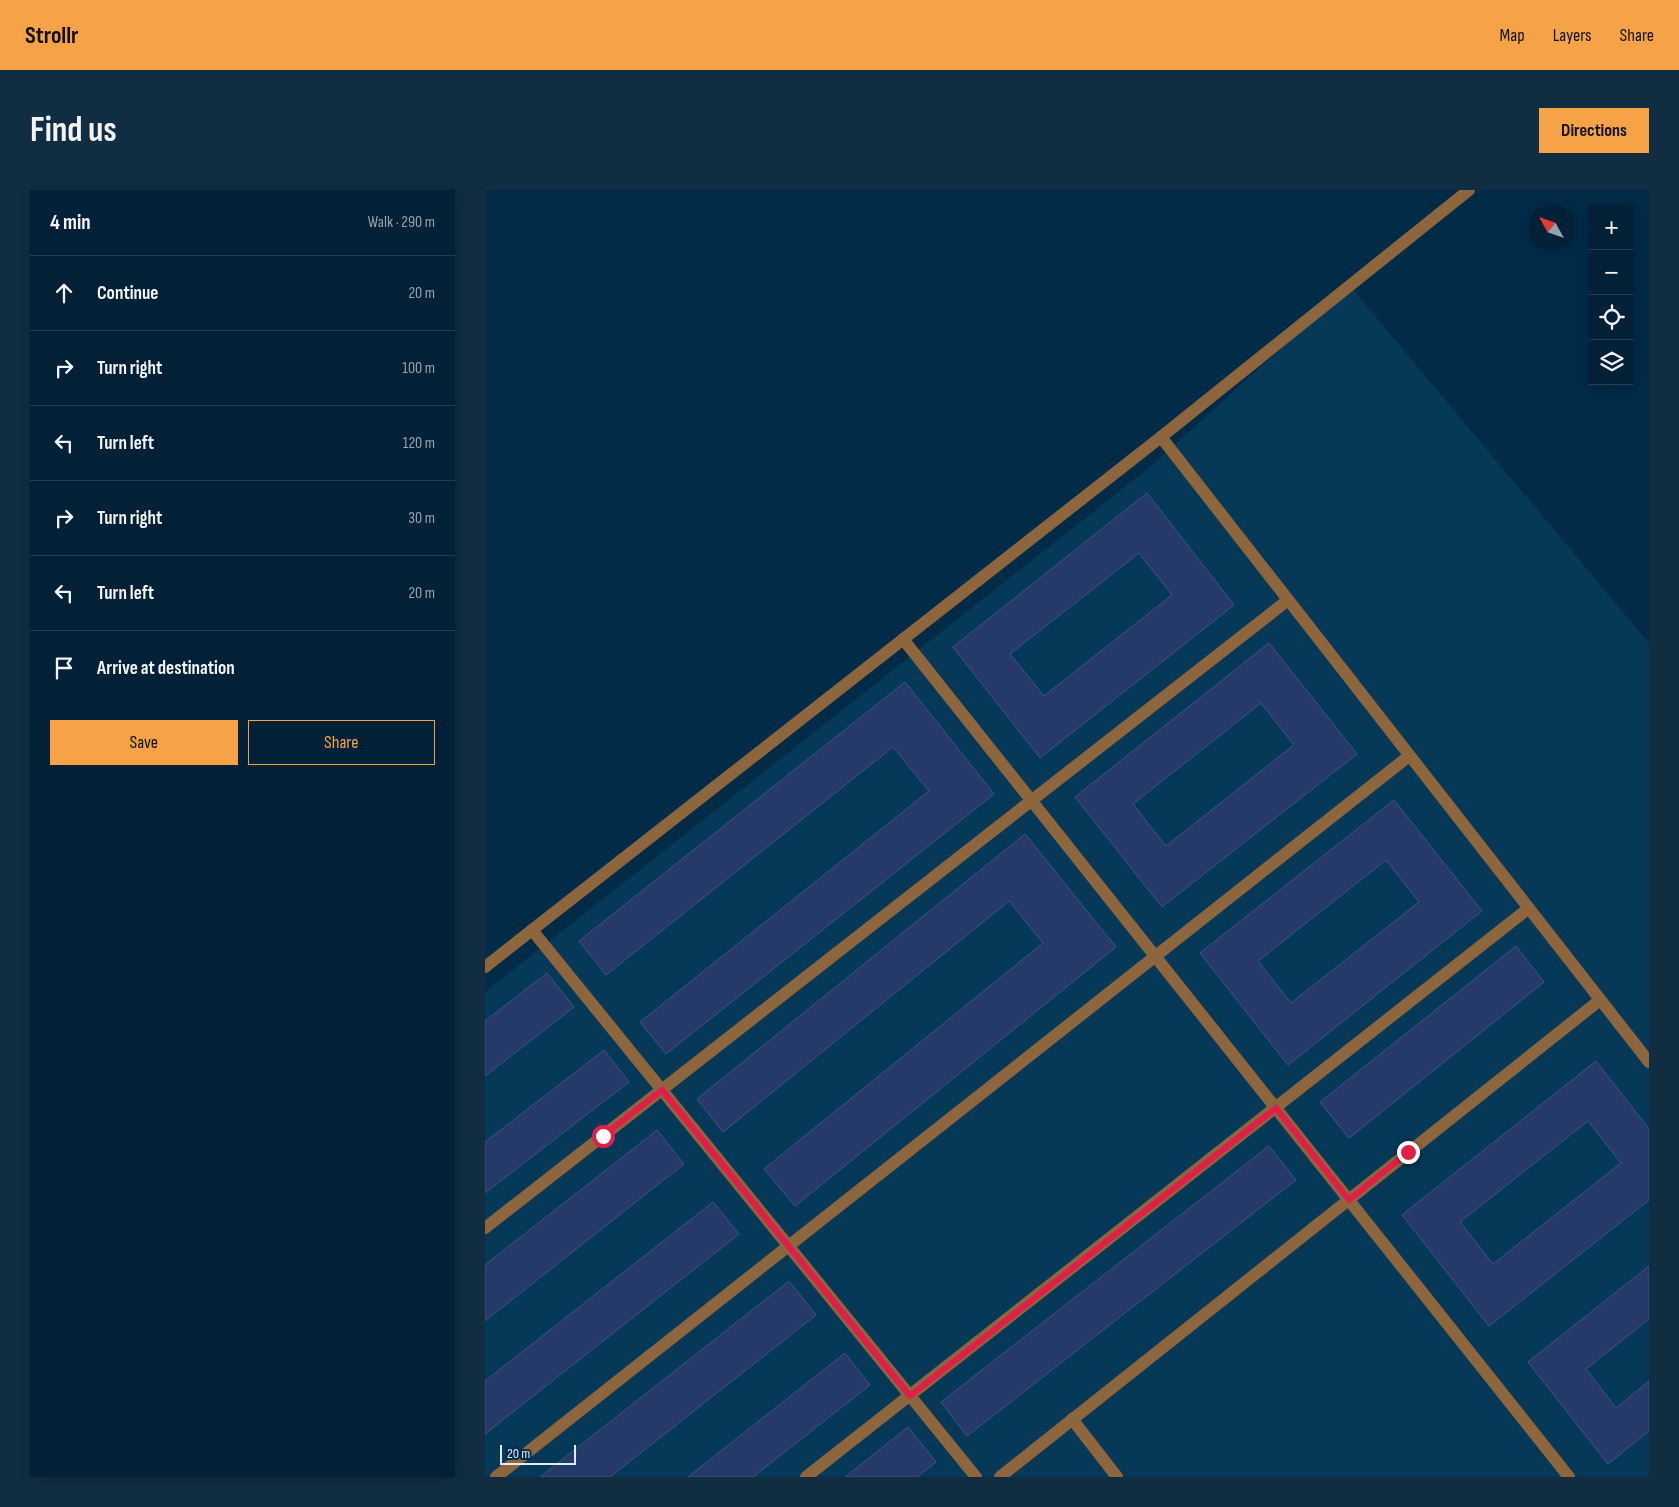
<!DOCTYPE html>
<html lang="en">
<head>
<meta charset="utf-8">
<style>
	:root { --surface:#022036; --page:#102d42; --text:#f1f3f6; --muted:#96a3ad; --line:#233e51; --accent:#f6a247 }
	body { margin:0; font-family:"Sofia Sans Condensed",sans-serif; background:var(--page); color:var(--text) }
	.controls { position:absolute; right:15px; top:15px; display:grid; overflow:hidden; border-radius:0px; box-shadow:0 2px 12px #0003 }
	.controls button { width:45px; height:45px; display:grid; place-items:center; padding:0; border:0; border-bottom:1px solid var(--line); background:var(--surface); color:var(--text); font:25px sans-serif }
	.compass { position:absolute; left:1044px; top:15px; width:45px; height:45px; border-radius:50%; background:var(--surface); box-shadow:0 2px 12px #0003; rotate:310deg }
	.scale { position:absolute; left:15px; bottom:12px; width:76px; box-sizing:border-box; padding-left:5px; border:2px solid #ddedfb; border-top:0; font-size:14px; line-height:18px; white-space:nowrap; color:#ddedfb; -webkit-text-stroke:4px #022b48; paint-order:stroke }
	.stop { position:absolute; width:15px; height:15px; margin:-11px; border:4px solid #e11d48; border-radius:50%; background:#fff }
	.stop.end { background:#e11d48; border-color:#fff; box-shadow:0 1px 5px #0008 }
	.list { margin:0; padding:0; list-style:none }
	h2 { display:flex; justify-content:space-between; align-items:center; height:65px; margin:0; padding:0 20px; font-size:21px }
	h2 small { font-size:16px; font-weight:400; color:var(--muted) }
	.list li { display:grid; grid-template-columns:32px 1fr auto; gap:15px; align-items:center; box-sizing:border-box; height:75px; padding:0 20px; border-top:1px solid var(--line) }
	.list b { display:block; font-size:19px; white-space:nowrap }
	.list em { font-size:16px; font-style:normal; color:var(--muted) }
	.actions { display:flex; gap:10px; padding:15px 20px }
	.actions a { flex:1; padding:11px 0; border:1px solid var(--accent); border-radius:0px; text-align:center; font-size:18px; color:var(--accent) }
	.actions .main { background:var(--accent); color:#111 }
	.icon { flex:none; width:28px; height:28px; fill:none; stroke:currentColor; stroke-width:2; stroke-linecap:round; stroke-linejoin:round }
	.map { position:relative; flex:none; width:1164px; height:1287px; overflow:hidden; border-radius:0px }
	header { display:flex; align-items:center; gap:30px; box-sizing:border-box; height:70px; padding:0 25px; background:var(--accent); color:#111 }
	header strong { font-size:24px }
	nav { display:flex; gap:28px; margin-inline-start:auto; font-size:18px }
	.intro { display:flex; align-items:center; justify-content:space-between; box-sizing:border-box; height:120px; padding:0 30px }
	h1 { margin:0; font-size:35px }
	.button { padding:12px 22px; border-radius:0px; background:var(--accent); color:#111; font-size:18px; font-weight:700 }
	main { display:flex; gap:30px; padding:0 30px }
	aside { flex:1; background:var(--surface); border-radius:0px; box-shadow:0 2px 12px #0003 }
	.map>svg:first-child { display:block }
	.built { fill:#063858 }
	.building { fill:#263a69; stroke:#3e5486; fill-rule:evenodd }
	.lines { fill:none; stroke-linecap:round; stroke-linejoin:round }
	.minor { stroke:#8d663e; stroke-width:12 }
	.route { stroke:#e11d48; stroke-width:6 }
</style>
</head>
<body>
<header>
<strong>Strollr</strong>
<nav><a>Map</a><a>Layers</a><a>Share</a></nav>
</header>
<div class="intro"><h1>Find us</h1><a class="button">Directions</a></div>
<main>
<aside>
<h2>4 min<small>Walk · 290 m</small></h2>
<ul class="list">
<li><svg class="icon" aria-label="ahead" viewBox="0 0 24 24"><path d="M12 20V5M6 11l6-6 6 6"/></svg><div><b>Continue</b></div><em>20 m</em></li>
<li><svg class="icon" aria-label="right" viewBox="0 0 24 24"><path d="M7 20v-9h11M14 6l5 5-5 5"/></svg><div><b>Turn right</b></div><em>100 m</em></li>
<li><svg class="icon" aria-label="left" viewBox="0 0 24 24"><path d="M17 20v-9H6M10 6l-5 5 5 5"/></svg><div><b>Turn left</b></div><em>120 m</em></li>
<li><svg class="icon" aria-label="right" viewBox="0 0 24 24"><path d="M7 20v-9h11M14 6l5 5-5 5"/></svg><div><b>Turn right</b></div><em>30 m</em></li>
<li><svg class="icon" aria-label="left" viewBox="0 0 24 24"><path d="M17 20v-9H6M10 6l-5 5 5 5"/></svg><div><b>Turn left</b></div><em>20 m</em></li>
<li><svg class="icon" aria-label="arrive" viewBox="0 0 24 24"><path d="M6 21V4h12l-3 4 3 4H6"/></svg><div><b>Arrive at destination</b></div></li>
</ul>
<div class="actions"><a class="main">Save</a><a>Share</a></div>
</aside>
<div class="map">
<svg width="1164" height="1287" viewBox="0 0 1164 1287">
	<rect width="100%" height="100%" fill="#022b48"/>
	<path class="built" d="M865,96l299,357v834h-1164v-485l665,-525z"/>
	<g class="building">
		<path d="M662,303l87,112 -194,153 -87,-111zM654,363l33,42 -128,101 -34,-42z"/>
		<path d="M784,453l88,111 -195,153 -87,-110zM776,513l33,42 -128,101 -33,-42z"/>
		<path d="M420,492l89,112 -328,260 -26,-32 289,-231 -36,-44 -287,228 -27,-34z"/>
		<path d="M909,610l88,111 -194,154 -88,-112zM901,670l33,42 -128,101 -33,-42z"/>
		<path d="M540,644l91,113 -321,259 -31,-37 279,-226 -34,-42 -286,231 -26,-33z"/>
		<path d="M1031,756l28,36 -195,156 -29,-36z"/>
		<path d="M62,783l27,34 -89,69v-55z"/>
		<path d="M119,860l25,32 -144,111v-51z"/>
		<path d="M1111,871l53,68v71l-160,126 -87,-111zM1103,931l33,42 -128,101 -33,-42z"/>
		<path d="M172,940l27,34 -199,157v-56z"/>
		<path d="M784,956l27,34 -329,256 -26,-34z"/>
		<path d="M228,1012l26,32 -254,200v-53z"/>
		<path d="M1164,1076v53l-63,50 30,39 33,-27v50l-41,33 -80,-102z"/>
		<path d="M304,1091l27,34 -206,162h-70z"/>
		<path d="M360,1163l25,32 -117,92h-65z"/>
		<path d="M423,1237l28,35 -19,15h-72z"/>
	</g>
	<g class="lines">
		<g class="minor">
			<path d="M676,247l308,-247"/>
			<path d="M418,449l666,838"/>
			<path d="M47,740l444,547"/>
			<path d="M0,777l676,-530 488,625"/>
			<path d="M0,1038l803,-628"/>
			<path d="M587,1229l45,58"/>
			<path d="M11,1287l913,-721"/>
			<path d="M321,1287l723,-569"/>
			<path d="M515,1287l600,-477"/>
		</g>
	</g>
	<g class="lines">
		<path class="route" d="M118,946l59,-46 248,306 366,-288 73,92 59,-48"/>
	</g>
</svg>
<div class="controls">
<button>+</button>
<button>−</button>
<button><svg class="icon" aria-label="locate" viewBox="0 0 24 24"><circle cx="12" cy="12" r="6"/><path d="M12 2v4M12 18v4M2 12h4M18 12h4"/></svg></button>
<button><svg class="icon" aria-label="layers" viewBox="0 0 24 24"><path d="M12 4l9 5-9 5-9-5zM3 14l9 5 9-5"/></svg></button>
</div>
<svg class="compass" viewBox="-18 -18 36 36"><path d="M0-13l5 13h-10z" fill="#e53935"/><path d="M0 13l5-13h-10z" fill="#96a3ad"/></svg>
<div class="scale">20 m</div>
<div class="stop" style="left:118px;top:946px"></div>
<div class="stop end" style="left:923px;top:962px"></div>
</div>
</main>
</body>
</html>
